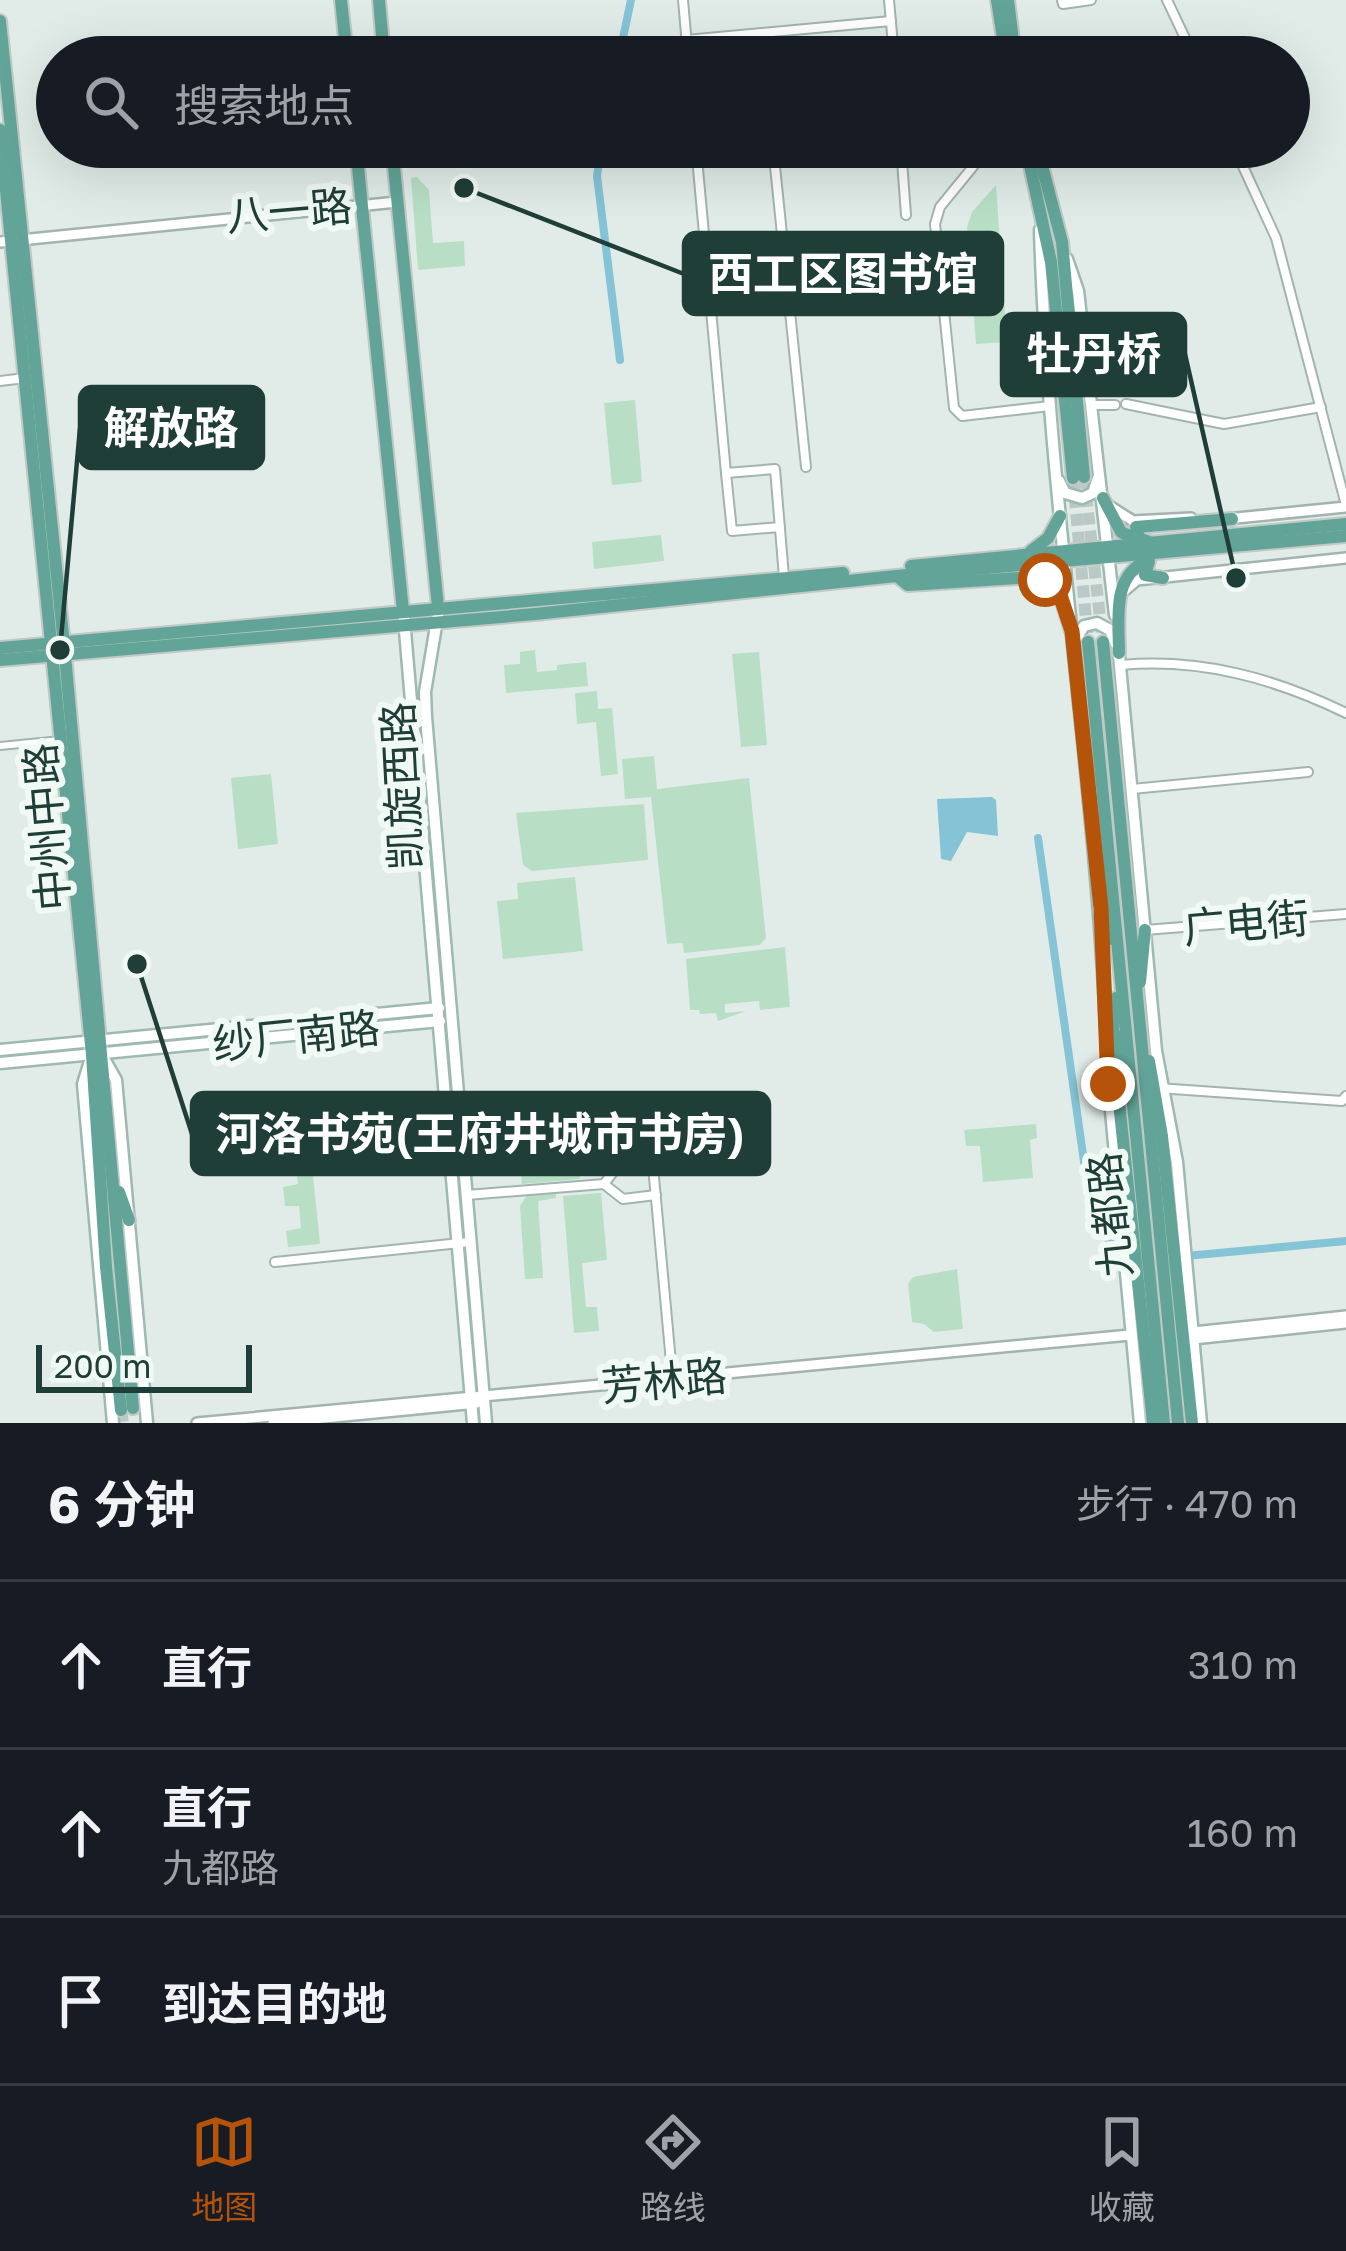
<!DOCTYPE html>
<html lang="zh">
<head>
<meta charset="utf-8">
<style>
	:root { --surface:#171b24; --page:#20242c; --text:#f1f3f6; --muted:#9ea1a6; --line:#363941; --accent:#b45309 }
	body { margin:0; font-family:"Golos Text","Noto Sans SC",sans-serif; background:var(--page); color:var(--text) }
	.scale { position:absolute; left:36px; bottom:30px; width:216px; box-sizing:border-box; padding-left:12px; border:6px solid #203e38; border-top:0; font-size:33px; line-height:42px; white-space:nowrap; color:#203e38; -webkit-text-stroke:9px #f1f9f5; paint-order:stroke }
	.stop { position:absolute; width:36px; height:36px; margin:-27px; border:9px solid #b45309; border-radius:50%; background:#fff }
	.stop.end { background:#b45309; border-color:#fff; box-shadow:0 3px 12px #0008 }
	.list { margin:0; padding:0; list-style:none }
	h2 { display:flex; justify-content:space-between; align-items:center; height:156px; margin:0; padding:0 48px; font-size:51px }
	h2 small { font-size:39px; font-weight:400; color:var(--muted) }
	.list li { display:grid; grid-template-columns:78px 1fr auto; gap:36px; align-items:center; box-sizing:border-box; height:168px; padding:0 48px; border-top:3px solid var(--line) }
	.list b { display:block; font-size:45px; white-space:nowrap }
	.list p { margin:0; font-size:39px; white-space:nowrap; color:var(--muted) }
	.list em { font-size:39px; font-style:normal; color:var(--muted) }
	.icon { flex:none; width:66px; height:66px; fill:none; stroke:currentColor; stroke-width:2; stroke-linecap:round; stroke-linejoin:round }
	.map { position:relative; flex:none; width:1346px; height:1423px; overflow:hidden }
	.search { position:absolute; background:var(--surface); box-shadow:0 12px 48px #0002; left:36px; right:36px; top:36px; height:132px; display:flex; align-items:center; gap:30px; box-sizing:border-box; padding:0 42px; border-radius:66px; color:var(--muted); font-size:45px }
	.sheet { height:660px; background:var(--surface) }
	nav { display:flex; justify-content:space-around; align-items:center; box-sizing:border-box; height:168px; border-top:3px solid var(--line); background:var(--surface); font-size:33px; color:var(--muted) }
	nav a { display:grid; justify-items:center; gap:6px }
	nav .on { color:var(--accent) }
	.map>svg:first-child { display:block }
	.green { fill:#b8dfc5 }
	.water { fill:#84c4d6 }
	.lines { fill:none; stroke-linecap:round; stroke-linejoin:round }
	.canal { stroke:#84c4d6; stroke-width:8 }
	.primary-tunnel { stroke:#bac9c5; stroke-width:12; stroke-dasharray:12 6; stroke-linecap:butt }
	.pedestrian-casing { stroke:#a3b4b0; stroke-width:10 }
	.minor-casing { stroke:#a3b4b0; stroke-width:12 }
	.tertiary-casing { stroke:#a3b4b0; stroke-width:14 }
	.secondary-casing { stroke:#9eb9b1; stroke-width:15 }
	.primary-casing { stroke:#c1c9c7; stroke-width:16 }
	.pedestrian { stroke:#fff; stroke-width:6 }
	.minor { stroke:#fff; stroke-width:8 }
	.tertiary { stroke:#fff; stroke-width:9 }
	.secondary { stroke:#fff; stroke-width:10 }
	.primary { stroke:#62a598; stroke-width:12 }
	.route { stroke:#b45309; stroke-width:15 }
	.labels { text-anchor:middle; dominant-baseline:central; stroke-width:12; stroke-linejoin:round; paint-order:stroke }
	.street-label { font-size:42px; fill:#203e38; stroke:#f1f9f5 }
	.leader { fill:none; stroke:#203e38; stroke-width:4.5 }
	.callout-dot { fill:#203e38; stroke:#f1f9f5; stroke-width:4.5 }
	.callout { fill:#203e38; stroke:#203e38; stroke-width:4.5 }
	.callout-label { font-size:45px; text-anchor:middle; font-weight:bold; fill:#fff }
</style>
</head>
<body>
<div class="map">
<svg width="1346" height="1423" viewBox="0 0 1346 1423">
	<rect width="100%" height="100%" fill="#e1ece8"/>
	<g class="green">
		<path d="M417,177l12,13 4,53 31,-2 1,25 -47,4 -7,-92z"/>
		<path d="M996,185l11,157 -31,2 -9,-117 5,-15z"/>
		<path d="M635,400l7,82 -30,3 -8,-82z"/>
		<path d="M661,535l3,26 -70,8 -2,-27z"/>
		<path d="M535,650l2,22 20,-2v-5l29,-3 2,24 -82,7 -2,-28 16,-1v-12z"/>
		<path d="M759,652l8,93 -26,2 -9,-93z"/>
		<path d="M597,691l1,18 14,-1 6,66 -17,2 -5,-54 -19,2 -2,-31z"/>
		<path d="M654,756l3,33 92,-11 17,160 -6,7 -76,8 -1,-10 -16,1 -16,-147 -26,2 -3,-40z"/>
		<path d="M271,774l7,70 -40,5 -7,-71z"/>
		<path d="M644,804l4,56 -116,11 -9,-6 -7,-52z"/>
		<path d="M575,877l8,74 -80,8 -6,-58 21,-2 -1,-16z"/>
		<path d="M785,947l5,60 -30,3 -1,-9 -34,3v9l21,-2 -28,10 -2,-8 -16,1 -1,-4h-9l-4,-51z"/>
		<path d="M741,1093l2,26 -6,28 -45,5 -1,-7 26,-3 -3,-28 -33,3 -1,-15 4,-4z"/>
		<path d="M575,1116l5,63 -58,5 -5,-63z"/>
		<path d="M1036,1124l1,14 -7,2 3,38 -50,4 -3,-36h-14l-2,-16z"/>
		<path d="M309,1147l-3,11 6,8 8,78 -32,3 -2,-16 15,-3 -2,-22h-14l-2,-19 15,-3 -3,-23 -13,1 -1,-12z"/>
		<path d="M556,1193v5l-18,3 5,77 -18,1 -5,-73 7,-11z"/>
		<path d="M601,1193l6,67 -25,3 4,44h11l2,24 -25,2 -11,-137z"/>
		<path d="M957,1269l6,60 -29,3 -10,-8 -12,-2 -4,-38 5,-7z"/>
	</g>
	<path class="water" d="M992,797l4,3 2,36 -31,-4 -16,29 -10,-2 -4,-60z"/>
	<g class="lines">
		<g class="canal">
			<path d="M619,57l12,-57"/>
			<path d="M601,147l-4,29 23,184"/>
			<path d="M1038,838l55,387 31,29"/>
			<path d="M1186,1256l160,-15"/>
		</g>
		<g class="primary-tunnel">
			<path d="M1084,477l18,158"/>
			<path d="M1073,478l15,164"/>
			<path d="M121,1410l2,13"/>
		</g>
		<defs>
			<path id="pedestrian" d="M0,746l61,-6"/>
			<g id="minor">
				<path d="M683,0l5,57"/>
				<path d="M889,0l5,57"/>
				<path d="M1062,0l1,4 28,-4"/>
				<path d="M1167,0l27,57"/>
				<path d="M761,33l3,24"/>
				<path d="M686,40l205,-19"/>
				<path d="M696,147l30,326"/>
				<path d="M773,147l33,320"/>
				<path d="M901,147l5,68"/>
				<path d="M989,147l-49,60 -5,17 19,184 8,8 88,-10"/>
				<path d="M1234,147l42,91 70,267"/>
				<path d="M696,149l24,-2"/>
				<path d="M0,381l25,-3"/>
				<path d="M1126,404l98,20 97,-17"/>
				<path d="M1091,405h24"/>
				<path d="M780,527l-48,4 -6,-58 49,-4 9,108"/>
				<path d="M1121,665c80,-7 153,13 225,48"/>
				<path d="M1132,789l176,-17"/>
				<path d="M1145,930l201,-16"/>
				<path d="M1158,1088l184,13 4,-5"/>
				<path d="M648,1112l25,272"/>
				<path d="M604,1184l16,-21 32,-4"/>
				<path d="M467,1195l137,-11 19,15 33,-4"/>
				<path d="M275,1262l195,-20"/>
			</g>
			<g id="tertiary">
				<path d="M0,242l397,-40"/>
				<path d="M1111,507l22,14 58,-3"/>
				<path d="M1226,519l120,-12"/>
				<path d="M1124,591l13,-11 209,-22"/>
				<path d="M1193,1332l153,-16"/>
				<path d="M1193,1339l153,-16"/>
				<path d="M197,1423l933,-88"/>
				<path d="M273,1423l204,-20"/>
			</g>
			<g id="secondary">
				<path d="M1040,230c8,274 56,545 67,819"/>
				<path d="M1067,259l11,32 37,324"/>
				<path d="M1059,481l6,12 17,5 11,-5 5,-15"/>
				<path d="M438,614l-13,78 1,25 60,706"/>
				<path d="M404,619l69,804"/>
				<path d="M1073,643l11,-17 13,-3 13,7 6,14"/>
				<path d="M1118,645l38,406 21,111 24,261"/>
				<path d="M0,1050l439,-42"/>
				<path d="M103,1057l13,23 31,343"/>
				<path d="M91,1058l-8,26 30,339"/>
				<path d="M0,1063l440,-42"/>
				<path d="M1108,1079l32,344"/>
			</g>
			<g id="primary">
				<path d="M341,0l6,57"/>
				<path d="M379,0l5,57"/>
				<path d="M997,0l9,57"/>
				<path d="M1008,0l7,57"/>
				<path d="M0,21l65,634 68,753"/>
				<path d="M0,130l92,925 14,212 15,143"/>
				<path d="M356,147l47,464"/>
				<path d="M392,147l46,460"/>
				<path d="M1026,147l25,115 22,216"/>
				<path d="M1037,147l25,95 22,235"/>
				<path d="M1103,498l18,34 19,9"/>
				<path d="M1152,543l-13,-5 -3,-11 96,-8"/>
				<path d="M1031,551l17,-13 12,-22"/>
				<path d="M1149,561l-4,14 18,3"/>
				<path d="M911,566l435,-42"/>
				<path d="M897,576l11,9 127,-8 24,15 12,39"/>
				<path d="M1088,642l76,781"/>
				<path d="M1103,642l75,781"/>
				<path d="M0,648c281,-26 562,-49 843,-75"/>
				<path d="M1119,653c0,-34 -8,-77 29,-93"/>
				<path d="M0,660l535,-46 361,-38 450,-40"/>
				<path d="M1101,909l9,30"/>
				<path d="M1140,982l5,-52"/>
				<path d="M1118,1036v57l35,330"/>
				<path d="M1149,1061l13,75 30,287"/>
				<path d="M1108,1084l8,-86"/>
				<path d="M119,1192l10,28"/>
			</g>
		</defs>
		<use href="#pedestrian" class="pedestrian-casing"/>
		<use href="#minor" class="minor-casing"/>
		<use href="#tertiary" class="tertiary-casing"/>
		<use href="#secondary" class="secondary-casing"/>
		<use href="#primary" class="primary-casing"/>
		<use href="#pedestrian" class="pedestrian"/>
		<use href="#minor" class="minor"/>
		<use href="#tertiary" class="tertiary"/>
		<use href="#secondary" class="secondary"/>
		<use href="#primary" class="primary"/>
	</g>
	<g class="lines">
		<path class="route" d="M1045,580l14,12 13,39 29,277 7,176"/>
	</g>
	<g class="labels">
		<g class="street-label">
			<text transform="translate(289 210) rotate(-5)">八一路</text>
			<text transform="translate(401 786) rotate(-93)">凯旋西路</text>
			<text transform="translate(46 827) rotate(-95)">中州中路</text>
			<text transform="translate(1246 922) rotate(-5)">广电街</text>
			<text transform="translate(296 1035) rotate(-6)">纱厂南路</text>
			<text transform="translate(1109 1215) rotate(-96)">九都路</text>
			<text transform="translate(664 1380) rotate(-5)">芳林路</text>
		</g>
	</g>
	<path class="leader" d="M464 188L684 274M1236 578L1185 354M60 650L80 428M137 964L192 1134"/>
	<g class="callout-dot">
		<circle cx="464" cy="188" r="12"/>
		<circle cx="1236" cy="578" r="12"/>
		<circle cx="60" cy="650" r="12"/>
		<circle cx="137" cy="964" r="12"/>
	</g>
	<g class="callout">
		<rect x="684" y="233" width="318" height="81" rx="12"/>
		<rect x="1002" y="314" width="183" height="81" rx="12"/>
		<rect x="80" y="387" width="183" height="81" rx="12"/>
		<rect x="192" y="1093" width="577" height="81" rx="12"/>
	</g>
	<g class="callout-label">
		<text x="843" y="290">西工区图书馆</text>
		<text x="1094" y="370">牡丹桥</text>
		<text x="171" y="444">解放路</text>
		<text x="480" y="1150">河洛书苑(王府井城市书房)</text>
	</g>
</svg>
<div class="scale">200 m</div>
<div class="stop" style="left:1045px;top:580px"></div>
<div class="stop end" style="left:1108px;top:1084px"></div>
<div class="search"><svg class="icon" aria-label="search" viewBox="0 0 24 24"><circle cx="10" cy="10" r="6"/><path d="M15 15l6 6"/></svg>搜索地点</div>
</div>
<section class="sheet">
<h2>6 分钟<small>步行 · 470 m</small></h2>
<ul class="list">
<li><svg class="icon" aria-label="ahead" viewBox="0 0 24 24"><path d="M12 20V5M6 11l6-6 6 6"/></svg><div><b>直行</b></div><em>310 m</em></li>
<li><svg class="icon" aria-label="ahead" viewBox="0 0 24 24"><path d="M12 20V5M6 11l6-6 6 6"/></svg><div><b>直行</b><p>九都路</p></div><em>160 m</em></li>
<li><svg class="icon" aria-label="arrive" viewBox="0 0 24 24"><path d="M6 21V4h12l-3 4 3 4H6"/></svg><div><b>到达目的地</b></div></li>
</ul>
</section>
<nav>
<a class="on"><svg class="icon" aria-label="map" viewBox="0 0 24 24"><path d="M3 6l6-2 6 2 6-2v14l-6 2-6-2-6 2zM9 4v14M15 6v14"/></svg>地图</a>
<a><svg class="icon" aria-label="directions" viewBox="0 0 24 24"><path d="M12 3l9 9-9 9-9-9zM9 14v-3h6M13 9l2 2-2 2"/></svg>路线</a>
<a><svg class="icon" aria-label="saved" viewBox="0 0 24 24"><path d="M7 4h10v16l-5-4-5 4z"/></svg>收藏</a>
</nav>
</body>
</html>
